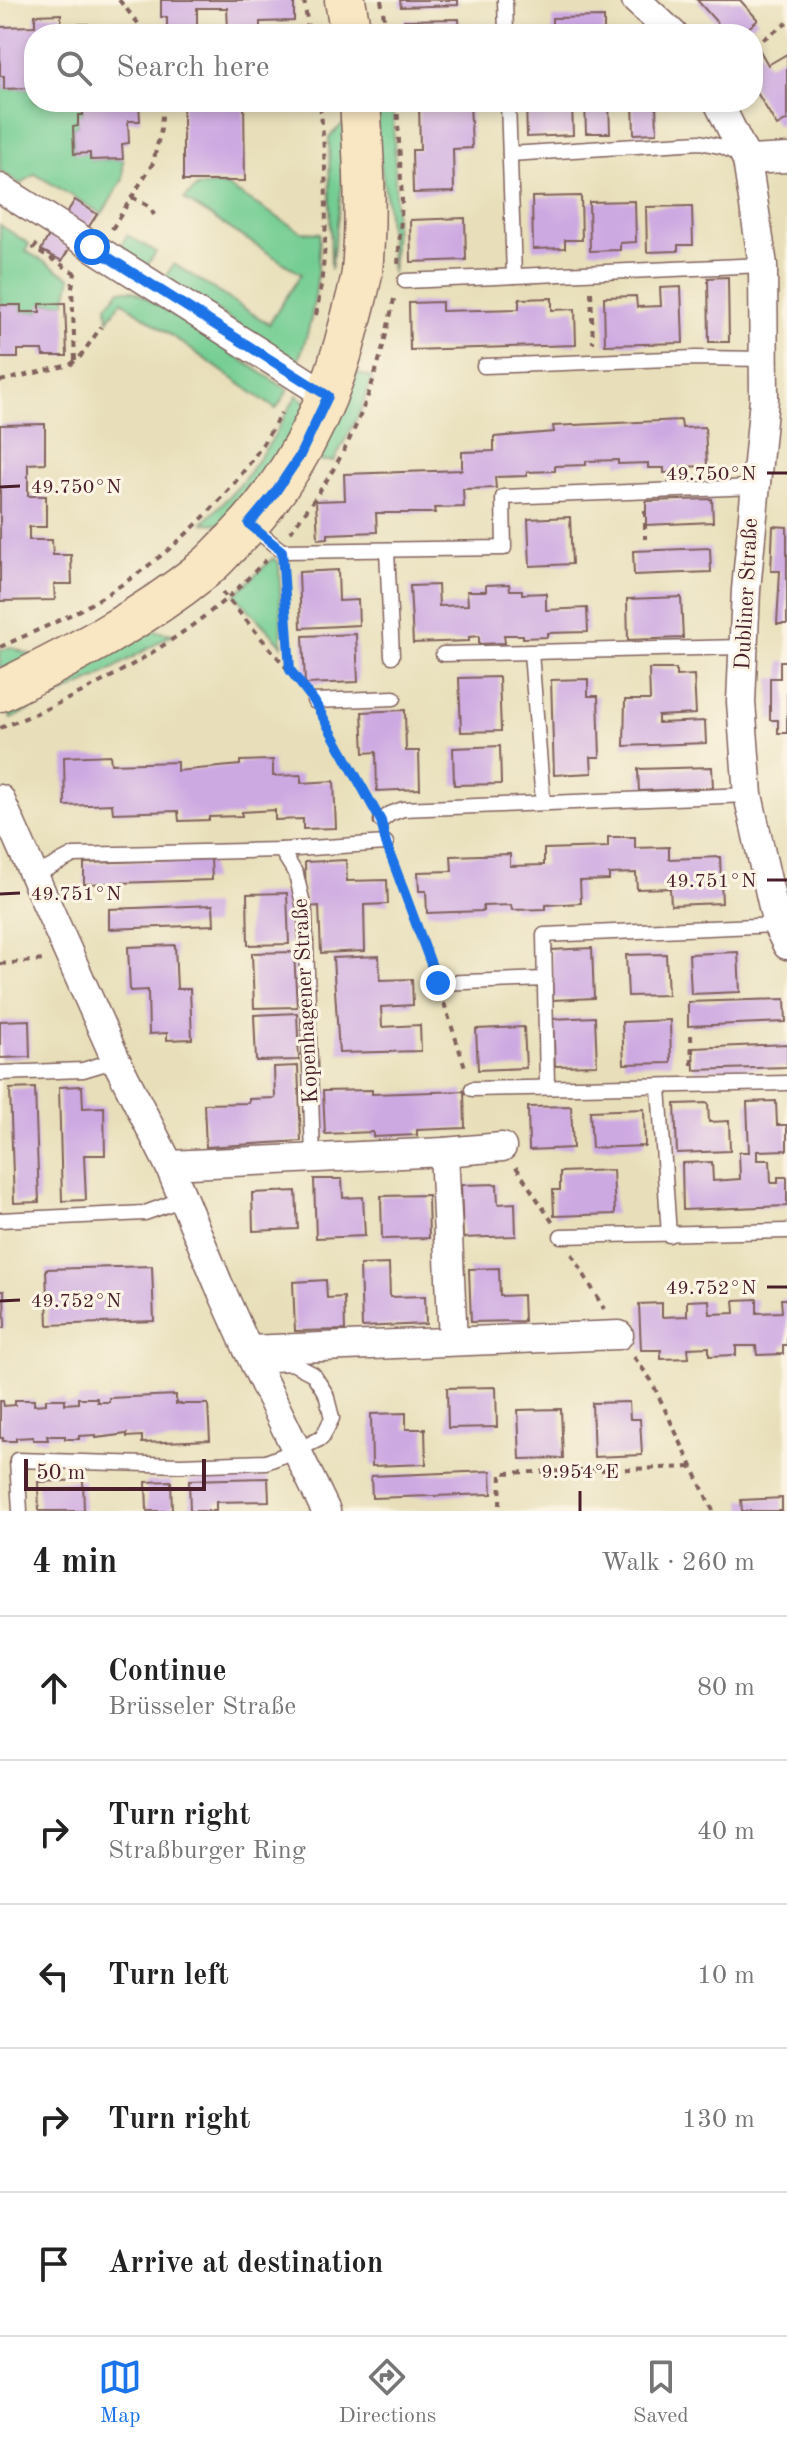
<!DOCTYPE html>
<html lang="en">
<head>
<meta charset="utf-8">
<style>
	:root { --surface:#fff; --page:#f6f6f6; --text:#222; --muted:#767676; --line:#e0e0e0; --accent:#1a73e8 }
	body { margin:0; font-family:"Old Standard TT",serif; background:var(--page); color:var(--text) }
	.scale { position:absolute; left:24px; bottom:20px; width:182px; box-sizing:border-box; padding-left:8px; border:4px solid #4a1f2b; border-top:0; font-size:22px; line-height:28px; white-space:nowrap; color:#4a1f2b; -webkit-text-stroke:6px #fcf5e5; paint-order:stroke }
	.stop { position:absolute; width:24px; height:24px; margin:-18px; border:6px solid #1a73e8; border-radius:50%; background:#fff }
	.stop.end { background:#1a73e8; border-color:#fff; box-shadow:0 2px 8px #0008 }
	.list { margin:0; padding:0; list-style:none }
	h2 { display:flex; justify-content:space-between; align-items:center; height:104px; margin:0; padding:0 32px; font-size:34px }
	h2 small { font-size:26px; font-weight:400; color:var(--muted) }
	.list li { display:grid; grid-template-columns:52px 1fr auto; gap:24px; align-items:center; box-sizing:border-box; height:144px; padding:0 32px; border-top:2px solid var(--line) }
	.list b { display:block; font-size:30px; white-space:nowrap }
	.list p { margin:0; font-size:26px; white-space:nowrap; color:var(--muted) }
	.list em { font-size:26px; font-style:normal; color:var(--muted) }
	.icon { flex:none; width:44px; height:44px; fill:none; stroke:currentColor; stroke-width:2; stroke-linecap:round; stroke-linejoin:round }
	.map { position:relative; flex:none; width:787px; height:1511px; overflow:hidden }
	.search { position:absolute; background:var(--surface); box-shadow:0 4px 12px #0003; left:24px; right:24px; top:24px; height:88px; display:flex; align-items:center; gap:20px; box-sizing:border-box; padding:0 28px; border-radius:32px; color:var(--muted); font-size:30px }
	.sheet { height:824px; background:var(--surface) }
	nav { display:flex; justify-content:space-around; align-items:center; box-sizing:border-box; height:112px; border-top:2px solid var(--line); background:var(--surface); font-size:22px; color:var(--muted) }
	nav a { display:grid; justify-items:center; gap:4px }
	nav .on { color:var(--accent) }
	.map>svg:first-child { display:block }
	.green { fill:#73cd93; stroke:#5e765f; stroke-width:2 }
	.building { fill:#cda9e2 }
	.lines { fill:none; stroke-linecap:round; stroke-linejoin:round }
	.lane-casing { stroke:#81625d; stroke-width:17 }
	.street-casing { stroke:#81625d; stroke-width:31 }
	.secondary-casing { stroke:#81625d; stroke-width:43 }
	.path { stroke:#81625d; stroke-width:4; stroke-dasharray:6 6; stroke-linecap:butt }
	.lane { stroke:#fff; stroke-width:14 }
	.street { stroke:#fff; stroke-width:28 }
	.secondary { stroke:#f9e7c3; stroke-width:40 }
	.route { stroke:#1a73e8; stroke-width:10 }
	.ticks { fill:none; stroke:#4a1f2b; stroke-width:3 }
	.labels { text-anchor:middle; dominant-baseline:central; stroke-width:6; stroke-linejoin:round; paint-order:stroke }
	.street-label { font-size:22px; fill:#4a1f2b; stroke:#fcf5e5 }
	.ticks-label { font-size:20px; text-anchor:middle; fill:#4a1f2b; stroke:#fcf5e5; stroke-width:6; stroke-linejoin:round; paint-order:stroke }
</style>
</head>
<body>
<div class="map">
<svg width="787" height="1511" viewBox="0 0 787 1511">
	<rect width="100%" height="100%" fill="#fcf5e5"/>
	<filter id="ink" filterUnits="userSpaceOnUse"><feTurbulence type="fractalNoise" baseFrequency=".0125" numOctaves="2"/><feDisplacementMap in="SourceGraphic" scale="16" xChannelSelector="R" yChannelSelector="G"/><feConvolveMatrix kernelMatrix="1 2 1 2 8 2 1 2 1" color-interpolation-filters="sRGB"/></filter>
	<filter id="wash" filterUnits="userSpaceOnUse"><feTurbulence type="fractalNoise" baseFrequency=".006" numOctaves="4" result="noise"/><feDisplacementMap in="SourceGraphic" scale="32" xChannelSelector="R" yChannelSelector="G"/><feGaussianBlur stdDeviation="1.8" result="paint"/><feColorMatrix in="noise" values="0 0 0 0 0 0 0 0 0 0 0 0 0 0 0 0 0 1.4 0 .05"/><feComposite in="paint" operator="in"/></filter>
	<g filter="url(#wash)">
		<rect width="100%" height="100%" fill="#e8dfba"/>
		<g class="green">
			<path d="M28,72h6v30h61l-12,1v12l-5,1v10l-5,1 1,26h16l1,7 32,-1v20l-21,35 -67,-40 -14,10 -21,-13v-95h4v13l24,-1z"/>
			<path d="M370,102h22c4,58 5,114 0,172l-5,-72z"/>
			<path d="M345,122v40l-14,108 -2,-133z"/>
			<path d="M211,185l15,1 76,46 18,1c-2,45 -5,88 -23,130l-132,-86 9,-13 95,60 32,-50 -117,-75 13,-12z"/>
			<path d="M0,225l29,19 -3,7 45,27 -6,25 -24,1 -1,8h-19l-1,-7h-20z"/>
			<path d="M127,235l29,17 -9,14 -28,-17z"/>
			<path d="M120,290h10l10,4 148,96 -12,19 -154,-108 -14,19 -1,-15z"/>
			<path d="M356,373l16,5 -11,32 -27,51h-20z"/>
			<path d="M297,395l8,7v14l-78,108 -24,-1 37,-38 31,-44z"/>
			<path d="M273,558l6,5 3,82 -47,-50z"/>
			<path d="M147,630l26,4 -73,42 -89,43 -7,-16z"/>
			<path d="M10,647l24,9 -34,17v-22z"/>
		</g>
		<g id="blocks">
			<g class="building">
				<path d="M161,0h133v21l-34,1v12h-27v-5h-5l-1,-21h-30v21l-30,1v-13h-6z"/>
				<path d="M400,0h58v5l-57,2z"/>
				<path d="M697,0h43l18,20 -17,14h-14z"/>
				<path d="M61,14v10h27v10h-54v38h-6l1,16 -25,1v-13h-4v-49l35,-1v-11z"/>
				<path d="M604,17v17h-52v-16z"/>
				<path d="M459,19l1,15h-56v-14z"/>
				<path d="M759,49l9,16 19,-11v66l-10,6 -24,-40v-34z"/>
				<path d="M139,102l1,19h-12l1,22 -7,1 1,15 -33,1v-7l-16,1 -1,-27 5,-1v-11h5v-12z"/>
				<path d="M183,102h61l1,79h-62z"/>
				<path d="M419,102h51l2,46 -19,1 1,43 -41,1 -1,-43h8z"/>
				<path d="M526,102h46l1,33 -46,2z"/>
				<path d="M585,102h24l1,31h-24z"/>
				<path d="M633,102h23l1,31 -23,1z"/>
				<path d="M581,196l1,44h-17v8l-32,1 -1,-52z"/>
				<path d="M75,200l22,14 -9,14 -22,-14z"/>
				<path d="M635,201l1,41 -16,1v7l-30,1 -1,-49z"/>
				<path d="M692,206l1,39h-15v6l-31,1 -1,-45z"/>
				<path d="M465,218l1,42 -55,2 -1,-42z"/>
				<path d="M49,235l21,12 -8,14 -21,-11z"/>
				<path d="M728,277l1,65h-20l-1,-64z"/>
				<path d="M681,287l2,56 -78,2 -1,-48 32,-1 1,11 24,-1 -1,-18z"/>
				<path d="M552,298v12l23,-1 1,36 -166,5 -1,-47 33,-1v9l77,-2v-10z"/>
				<path d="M65,303l2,53h-24l-1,-6h-24v8h-18v-53h21v7h19v-8z"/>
				<path d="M681,420l1,8 23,-1 2,39 -27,1 1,5 -17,1v-5h-16v-5l-30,1v-4l-32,1v4l-31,1v5l-28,1v4l-32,1 1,11 -33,1 1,18 -30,1 1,5h-59l1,19 -49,2v4l-10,1 -2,-38 29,-1 -1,-26 118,-4v-18l32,-1v-14l60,-5 -1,-6z"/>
				<path d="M45,424v39l-17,1v32h18v31h-17v13h23l1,15h18l1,29h-18l1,16 -55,1v-176z"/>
				<path d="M712,499l1,23 -67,3v-24z"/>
				<path d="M570,517l2,47 -42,2 -2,-47z"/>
				<path d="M773,526l14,1v97h-10l3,-53h-9z"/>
				<path d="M710,548l1,24 -77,3 -1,-24z"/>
				<path d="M338,570l1,31 19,-1 1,25 -58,3 -2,-56z"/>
				<path d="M509,584l1,6h12v4l24,-1v17l41,-2 1,24 -41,1v4l-24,1v-3h-19l1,8 -26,1v-8l-10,1v4l-56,2 -3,-57 28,-1 1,21 29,-1 -1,-14h19v-6z"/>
				<path d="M681,597l2,41 -55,2 -1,-41z"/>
				<path d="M356,634l2,48 -53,2 -2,-48z"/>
				<path d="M780,661h7v72h-9v-13h-8v-42h10z"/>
				<path d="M649,669h27v7l18,-1 2,39 -38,2v7l47,-2 1,22 -82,3 1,-46h25z"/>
				<path d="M499,677l2,54 -40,1 -2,-54z"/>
				<path d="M588,679v17h10l2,61h-9l1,16 -38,2 -3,-95z"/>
				<path d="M405,710l1,41h13l1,38 -43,2 -1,-39 -12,1 -2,-41z"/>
				<path d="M500,746l1,38 -47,1 -1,-37z"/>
				<path d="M110,755l1,9 66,-2v9l63,-6v-4l33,-1v16l28,-1v8l33,-2 2,47 -33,1v-10l-28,1v-10l-33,2v4l-33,1v3l-30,1 -1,-10 -65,2 -1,-9 -47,2 -1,-49z"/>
				<path d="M712,767l1,21 -74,3 -1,-22z"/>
				<path d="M608,837h27v11l34,-1v12l51,-2 2,46 -51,2 -1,-17 -33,1 -1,-16 -27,1v6l-29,1 1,22 -35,2v4l-34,1 -1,-5 -28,1v5l-56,2 -1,-22h-7l-1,-19 34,-1 -1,-15 59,-2v12l34,-1v-16l64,-2z"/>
				<path d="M211,859l1,21 -128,4v-21z"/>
				<path d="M346,860l1,21 40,-1 1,24 -24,1 1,46 -44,2 -2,-47 -13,1 -1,-45z"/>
				<path d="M287,893l2,51 -41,1 -1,-51z"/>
				<path d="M213,905l1,20 -105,4v-20z"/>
				<path d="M175,945l2,44h13l2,50 -25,1v-7l-18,1 -1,-44 -18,1 -2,-44z"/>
				<path d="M592,948l2,50 -41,2 -2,-50z"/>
				<path d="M294,952l3,55 -43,1 -2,-55z"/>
				<path d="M738,952l2,40 -49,2 -2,-40z"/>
				<path d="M666,954l2,41 -40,1 -2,-41z"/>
				<path d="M379,956l1,24 32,-1 1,26 -32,2 1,20 38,-2 1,26 -82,2 -6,-95z"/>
				<path d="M785,999l1,23 -98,4v-24z"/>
				<path d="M297,1013l2,47 -43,1 -2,-46z"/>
				<path d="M595,1017l2,48 -42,1 -2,-47z"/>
				<path d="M29,1020l1,37 -30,1v-37z"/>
				<path d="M670,1020l1,43 -47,1 -2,-42z"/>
				<path d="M524,1027l2,41 -48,2 -2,-41z"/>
				<path d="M787,1044v23l-93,3 -1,-22z"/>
				<path d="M298,1066l3,75 -95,6 -2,-43 45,-1v-4l26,-1 -1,-31z"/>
				<path d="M82,1086l1,22 21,-1 1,48h-21l2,45 -24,1 -3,-114z"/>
				<path d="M35,1088l4,114 -25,1 -4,-114z"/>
				<path d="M372,1090v4l92,-3 1,37 -48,2v5l-44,2v-5l-48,2 -2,-43z"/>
				<path d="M776,1101l1,24h10v25l-30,1v9h13l1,23h7v-6h9v29l-104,4 -1,-47 30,-1 1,19 27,-2 -1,-27h10l-2,-50z"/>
				<path d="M708,1103l1,19 20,-1 1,30 -53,2 -2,-49z"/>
				<path d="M571,1106l2,42 -44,2 -1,-43z"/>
				<path d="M644,1109l1,37 -53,2 -2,-37z"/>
				<path d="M613,1170l2,44 -61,2 -1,-26h7v-18z"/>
				<path d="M314,1179h28l1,19 20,-1 2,39 -49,2z"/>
				<path d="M497,1184l1,20 17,-1 1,33 -53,2 -2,-53z"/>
				<path d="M296,1191l2,38 -45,2 -1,-38z"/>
				<path d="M428,1195l1,43 -47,1 -1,-43z"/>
				<path d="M389,1264l1,33 35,-1 1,28 -64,3 -2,-62z"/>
				<path d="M152,1266l2,55 -106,4 -2,-56z"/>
				<path d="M499,1268l1,28 23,-1 1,26 -53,1 -2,-53z"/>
				<path d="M326,1280l1,18 17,-1 1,33 -50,1 -2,-49z"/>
				<path d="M0,1291h4l1,37h-5z"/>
				<path d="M757,1299v14l25,-1 -1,-13h6v46h-4v9l-26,1 -1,-9h-20v9l-27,1v-9l-21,1 1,10 -28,1v-9h-20l-2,-46 23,-1v14l25,-1v-15l22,-1 1,14 25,-1 -1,-13z"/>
				<path d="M496,1387l1,40 -49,1 -1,-40z"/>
				<path d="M176,1395v9h32l2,36 -68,3v-7l-15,1v-3l-31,4v-3l-17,1v3h-14v-3h-18l1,4h-15v-3l-17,1v3h-13v-3h-3v-37h3l1,5 11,-1v-5h19v5l12,-1v-5h19v5l13,-1v-5h19v4h12v-4z"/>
				<path d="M629,1402l1,17h10l2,36 -48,2 -2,-54z"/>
				<path d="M561,1409l2,49 -43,1 -2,-49z"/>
				<path d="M406,1413v16h19l1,35 -54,2 -1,-52z"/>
				<path d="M491,1471l1,23 -120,4 -1,-22z"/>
				<path d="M268,1478l1,23 -53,1v9h-26l-1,-31z"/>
				<path d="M83,1480l1,31h-45l-1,-29z"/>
				<path d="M171,1481l1,30h-25l-1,-29z"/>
				<path d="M782,1498v13h-40l-1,-11z"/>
			</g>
		</g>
	</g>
	<g filter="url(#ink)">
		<use href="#blocks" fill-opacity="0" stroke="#81625d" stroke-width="2"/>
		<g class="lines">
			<defs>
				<g id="lane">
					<path d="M505,0l1,34"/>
					<path d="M508,102l6,174"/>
					<path d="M510,154l190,-12 24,5 15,8"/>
					<path d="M405,281l358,-16"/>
					<path d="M484,366l211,-8 71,1"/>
					<path d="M251,526l31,25 222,-3 -1,-51 251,-10"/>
					<path d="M387,550l5,106"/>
					<path d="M531,653l12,149"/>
					<path d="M443,654l299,-7"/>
					<path d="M314,701l80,-3"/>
					<path d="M381,821l9,-7 13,-5 345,-14"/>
					<path d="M281,850l15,24 9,38 8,245"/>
					<path d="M35,875l39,-20 207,-5 105,-7"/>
					<path d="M438,983l107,-4"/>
					<path d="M0,1073l83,-3 33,-10"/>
					<path d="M547,1086l-3,-151 233,-10"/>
					<path d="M659,1087l10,148"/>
					<path d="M472,1089l315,-6"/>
					<path d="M0,1220l145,-7 38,-14"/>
					<path d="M561,1236l226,-5"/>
					<path d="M20,1511l-3,-51 163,5 86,-3 31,-12 25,-12 10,-20 -6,-24 -13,-20 -21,-11 -37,2"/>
				</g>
				<g id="street">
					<path d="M636,0l37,34"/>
					<path d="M718,102l29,58 16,105 1,134 -18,191 -5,112 7,93 29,130 10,20"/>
					<path d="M747,160l40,-2"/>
					<path d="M0,188l328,208"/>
					<path d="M0,799l116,261 53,105 49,118 30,67 78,161"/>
					<path d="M444,1152l9,189"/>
					<path d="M169,1165l275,-13 58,-5"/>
					<path d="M248,1350l371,-15"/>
				</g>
				<g id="secondary">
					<path d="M345,0l6,34"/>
					<path d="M0,691c71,-35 141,-71 203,-121 11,-8 20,-20 30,-29 61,-62 98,-138 118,-222 4,-16 9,-32 11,-47 5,-57 2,-113 -2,-170"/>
				</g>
			</defs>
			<use href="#lane" class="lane-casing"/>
			<use href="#street" class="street-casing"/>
			<use href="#secondary" class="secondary-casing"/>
			<g class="path">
				<path d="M119,0l28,34"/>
				<path d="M304,0l5,34"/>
				<path d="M381,0l6,34"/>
				<path d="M753,46l34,-23"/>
				<path d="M397,102l5,98 -4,66"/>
				<path d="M132,197l18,10 4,8"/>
				<path d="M112,229l41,-66 8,-34 2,-27"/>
				<path d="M37,244l-3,4 41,25 3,-5"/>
				<path d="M591,292l2,51"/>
				<path d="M316,315c14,-70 11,-142 4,-213"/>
				<path d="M75,360l-3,-73 3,-14"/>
				<path d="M0,381l70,-16 10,-8 21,-30"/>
				<path d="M645,511v28"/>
				<path d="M290,532c62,-79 85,-140 105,-238"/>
				<path d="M283,569l6,99"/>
				<path d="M222,592l80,94"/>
				<path d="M0,647c33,-15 68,-29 99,-48 75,-45 141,-109 182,-186"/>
				<path d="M325,720l48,87"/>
				<path d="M0,728c81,-31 160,-74 226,-129 14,-12 27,-26 40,-39"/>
				<path d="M392,860l40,108"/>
				<path d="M0,964l45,-4"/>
				<path d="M444,1003l22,67"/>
				<path d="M691,1035l1,30"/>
				<path d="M516,1167l37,56"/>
				<path d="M572,1254l32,55"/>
				<path d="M634,1357l17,23 62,131"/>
				<path d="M500,1505l1,-32 192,-6"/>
			</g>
			<use href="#lane" class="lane"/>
			<use href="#street" class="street"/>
			<use href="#secondary" class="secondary"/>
		</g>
	</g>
	<g class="lines" filter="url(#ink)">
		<path class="route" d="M92,247l236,149 -29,61 -25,37 -25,30 33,27 8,119 24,31 67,120 5,22 52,140"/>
	</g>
	<path class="ticks" d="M767,473h20M0,487l20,-1M767,880h20M0,894l20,-1M767,1287h20M0,1301l20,-1M580,1491v20"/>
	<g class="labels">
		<g class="street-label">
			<text transform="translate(747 594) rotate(-87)">Dubliner Straße</text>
			<text transform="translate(306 1001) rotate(-93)">Kopenhagener Straße</text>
		</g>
	</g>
	<g class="ticks-label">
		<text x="711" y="480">49.750°N</text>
		<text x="76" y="493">49.750°N</text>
		<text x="711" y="887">49.751°N</text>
		<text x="76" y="900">49.751°N</text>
		<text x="711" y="1294">49.752°N</text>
		<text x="76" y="1307">49.752°N</text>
		<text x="580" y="1478">9.954°E</text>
	</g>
</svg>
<div class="scale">50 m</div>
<div class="stop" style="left:92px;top:247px"></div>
<div class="stop end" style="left:438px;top:983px"></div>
<div class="search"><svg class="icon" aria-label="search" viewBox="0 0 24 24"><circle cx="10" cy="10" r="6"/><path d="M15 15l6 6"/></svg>Search here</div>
</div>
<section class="sheet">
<h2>4 min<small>Walk · 260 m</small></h2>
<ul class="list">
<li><svg class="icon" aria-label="ahead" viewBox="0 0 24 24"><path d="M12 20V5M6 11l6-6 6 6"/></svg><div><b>Continue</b><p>Brüsseler Straße</p></div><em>80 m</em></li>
<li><svg class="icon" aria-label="right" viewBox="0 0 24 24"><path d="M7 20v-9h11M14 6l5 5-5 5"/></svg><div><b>Turn right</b><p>Straßburger Ring</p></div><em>40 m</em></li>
<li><svg class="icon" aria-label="left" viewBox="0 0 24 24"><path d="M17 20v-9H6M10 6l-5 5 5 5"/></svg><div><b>Turn left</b></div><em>10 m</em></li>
<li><svg class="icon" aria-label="right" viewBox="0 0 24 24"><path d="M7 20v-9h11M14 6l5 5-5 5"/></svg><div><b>Turn right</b></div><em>130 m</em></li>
<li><svg class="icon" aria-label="arrive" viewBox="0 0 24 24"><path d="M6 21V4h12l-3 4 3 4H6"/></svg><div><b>Arrive at destination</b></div></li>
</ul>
</section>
<nav>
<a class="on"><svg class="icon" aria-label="map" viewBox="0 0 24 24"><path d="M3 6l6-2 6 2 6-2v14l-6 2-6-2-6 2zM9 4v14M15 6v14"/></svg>Map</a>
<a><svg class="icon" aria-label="directions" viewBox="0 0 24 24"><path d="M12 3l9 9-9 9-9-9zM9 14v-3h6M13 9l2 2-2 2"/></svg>Directions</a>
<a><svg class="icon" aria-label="saved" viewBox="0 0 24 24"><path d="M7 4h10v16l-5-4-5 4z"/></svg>Saved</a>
</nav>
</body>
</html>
